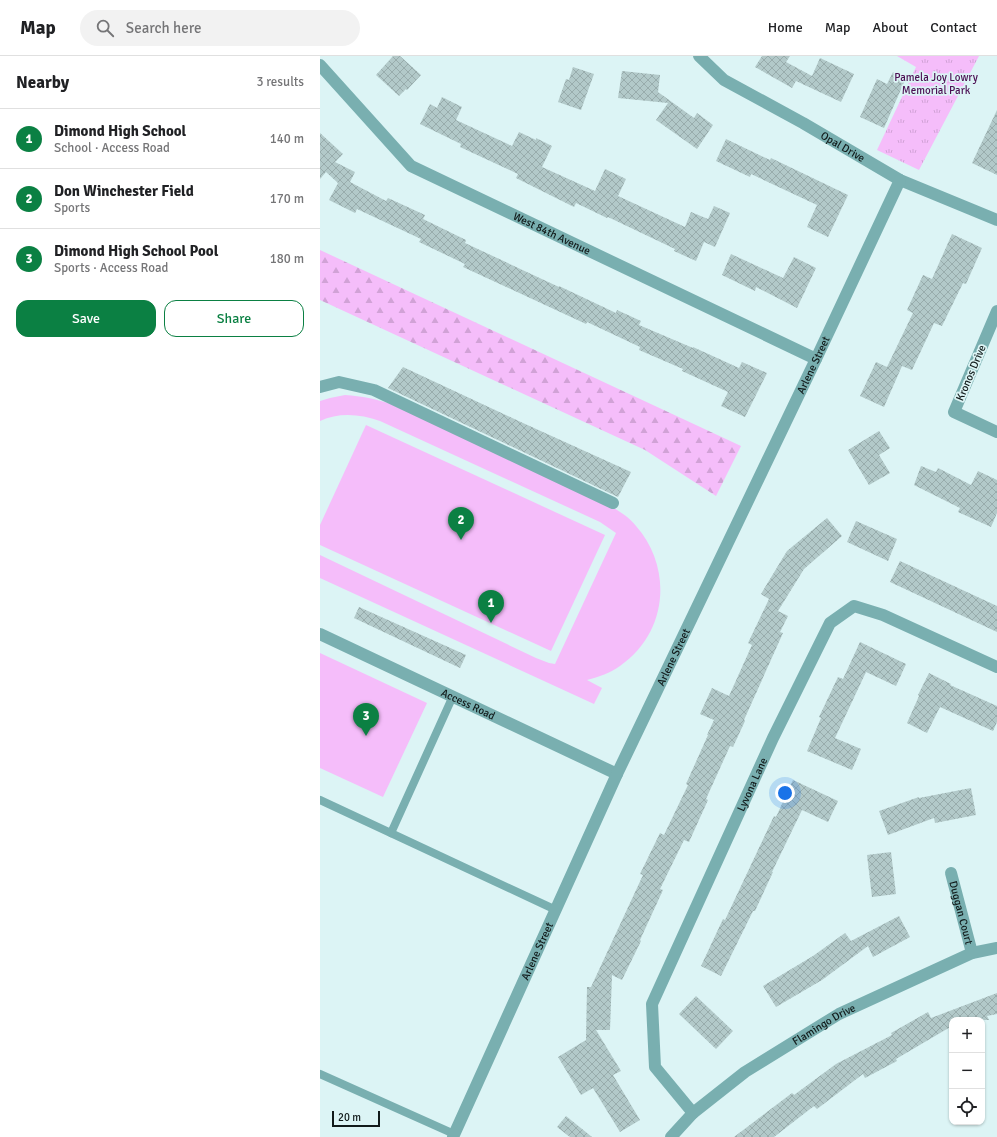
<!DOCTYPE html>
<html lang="en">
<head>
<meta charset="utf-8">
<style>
	:root { --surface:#fff; --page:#f2f2f2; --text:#202124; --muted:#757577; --line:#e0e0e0; --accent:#0b8043 }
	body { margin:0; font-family:Signika,sans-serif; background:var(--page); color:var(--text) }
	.controls { position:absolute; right:12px; bottom:12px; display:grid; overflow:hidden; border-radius:8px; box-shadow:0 1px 3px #0004 }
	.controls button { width:36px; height:36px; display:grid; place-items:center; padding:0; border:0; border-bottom:1px solid var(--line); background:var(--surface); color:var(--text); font:20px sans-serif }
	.scale { position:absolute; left:12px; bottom:10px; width:48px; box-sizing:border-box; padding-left:4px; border:2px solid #111a1a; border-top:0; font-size:11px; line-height:14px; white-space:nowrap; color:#111a1a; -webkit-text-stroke:3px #dcf4f5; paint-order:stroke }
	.you { position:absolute; left:465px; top:737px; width:14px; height:14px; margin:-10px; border:3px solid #fff; border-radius:50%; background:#1a73e8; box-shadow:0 0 0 6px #1a73e833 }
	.badge { display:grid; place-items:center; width:26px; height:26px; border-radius:50%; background:var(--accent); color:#fff; font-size:13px; font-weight:700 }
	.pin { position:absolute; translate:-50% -33px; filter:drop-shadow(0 1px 2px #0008) }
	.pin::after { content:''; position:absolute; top:21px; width:14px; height:12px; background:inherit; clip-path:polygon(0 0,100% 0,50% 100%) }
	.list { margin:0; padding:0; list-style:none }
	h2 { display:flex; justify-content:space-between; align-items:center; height:52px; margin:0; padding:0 16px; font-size:17px }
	h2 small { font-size:13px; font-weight:400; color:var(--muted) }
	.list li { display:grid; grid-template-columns:26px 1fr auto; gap:12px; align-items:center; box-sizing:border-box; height:60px; padding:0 16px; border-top:1px solid var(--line) }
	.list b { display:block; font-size:15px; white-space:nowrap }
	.list p { margin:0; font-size:13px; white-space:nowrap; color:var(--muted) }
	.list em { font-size:13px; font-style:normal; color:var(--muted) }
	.actions { display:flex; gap:8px; padding:12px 16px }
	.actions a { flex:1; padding:9px 0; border:1px solid var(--accent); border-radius:12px; text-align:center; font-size:14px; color:var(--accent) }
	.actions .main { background:var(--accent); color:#fff }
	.icon { flex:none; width:22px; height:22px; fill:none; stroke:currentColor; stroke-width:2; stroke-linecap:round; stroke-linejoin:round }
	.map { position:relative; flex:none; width:677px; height:1081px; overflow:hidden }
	header { display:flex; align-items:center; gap:24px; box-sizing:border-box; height:56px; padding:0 20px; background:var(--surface); border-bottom:1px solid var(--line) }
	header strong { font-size:19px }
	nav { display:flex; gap:22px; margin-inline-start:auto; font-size:14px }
	.search { width:280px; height:36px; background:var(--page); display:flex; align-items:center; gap:10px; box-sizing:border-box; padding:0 14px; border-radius:22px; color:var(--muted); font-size:15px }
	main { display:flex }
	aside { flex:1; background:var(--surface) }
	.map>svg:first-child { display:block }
	.forest { fill:url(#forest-firs) }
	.park { fill:url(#park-tufts) }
	.pitch { fill:#f5bdfa }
	.building { fill:url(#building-cross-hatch) }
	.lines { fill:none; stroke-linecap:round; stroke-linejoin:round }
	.service { stroke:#79afb0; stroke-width:8 }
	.pedestrian { stroke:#79afb0; stroke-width:12 }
	.minor { stroke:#79afb0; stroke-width:12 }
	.labels { text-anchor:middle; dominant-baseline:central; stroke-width:3.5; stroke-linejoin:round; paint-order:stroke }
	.park-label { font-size:11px; fill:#4b0e52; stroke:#dcf4f5 }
	.street-label { font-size:11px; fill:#111a1a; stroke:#dcf4f5 }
</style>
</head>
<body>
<header>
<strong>Map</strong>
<div class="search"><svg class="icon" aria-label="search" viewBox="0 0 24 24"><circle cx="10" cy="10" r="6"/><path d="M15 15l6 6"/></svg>Search here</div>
<nav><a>Home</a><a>Map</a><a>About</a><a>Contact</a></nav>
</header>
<main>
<aside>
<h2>Nearby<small>3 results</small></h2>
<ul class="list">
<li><span class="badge">1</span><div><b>Dimond High School</b><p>School · Access Road</p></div><em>140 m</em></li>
<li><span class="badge">2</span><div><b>Don Winchester Field</b><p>Sports</p></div><em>170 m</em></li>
<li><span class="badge">3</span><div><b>Dimond High School Pool</b><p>Sports · Access Road</p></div><em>180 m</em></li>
</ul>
<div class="actions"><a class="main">Save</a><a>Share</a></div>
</aside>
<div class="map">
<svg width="677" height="1081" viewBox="0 0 677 1081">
	<defs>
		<pattern id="forest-firs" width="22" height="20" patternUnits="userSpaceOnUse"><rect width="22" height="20" fill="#f5bdfa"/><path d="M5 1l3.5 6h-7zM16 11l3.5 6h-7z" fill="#d1a2d6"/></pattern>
		<pattern id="park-tufts" width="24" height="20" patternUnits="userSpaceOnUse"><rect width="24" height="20" fill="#f5bdfa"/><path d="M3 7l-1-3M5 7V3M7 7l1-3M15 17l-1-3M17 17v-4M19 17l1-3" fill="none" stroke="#d1a2d6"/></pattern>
		<pattern id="building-cross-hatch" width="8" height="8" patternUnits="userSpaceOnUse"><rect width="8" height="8" fill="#b2c9c9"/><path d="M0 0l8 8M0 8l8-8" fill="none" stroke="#98acac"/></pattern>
	</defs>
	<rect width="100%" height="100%" fill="#dcf4f5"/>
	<path class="forest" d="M0,194l421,196 -25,50 -71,-46 -325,-150z"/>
	<path class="park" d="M577,0h82l-60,114 -42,-20 39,-83z"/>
	<g class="pitch">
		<path d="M25,339c17,1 31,4 46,9l218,101c10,6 20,12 27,21 37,42 32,107 -16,140 -10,7 -21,11 -33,14l15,8 -8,16 -274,-126v-23l216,103 13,5 6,1 61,-131 -16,-11 -220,-101c-20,-7 -41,-9 -60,0v-20l10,-3z"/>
		<path d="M46,369l239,110 -54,116 -231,-106v-20z"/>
		<path d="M0,597l107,50 -44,94 -63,-29z"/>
	</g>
	<g class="building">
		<path d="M73,0h7l21,19 -14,15 -1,-1 -7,7 -23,-21z"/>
		<path d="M442,0h28l-4,6 26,14 8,-18 34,16 -13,28 -45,-21 -4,7 -37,-21z"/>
		<path d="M253,11l21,7 -13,36 -23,-8 8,-23 3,1z"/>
		<path d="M302,15l38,4 -2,17 36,26 3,-5 16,12 -16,24 -41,-29 12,-17 -50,-5z"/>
		<path d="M573,16l13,6 -22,50 -24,-11 17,-38 10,5z"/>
		<path d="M122,41l20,10 -6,13 56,26 7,-14 17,8v-2l16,8 -10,21 53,24 10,-22 21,10 -8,17 67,31 6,-15 17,7 6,-13 16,7 -15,34 -11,-5 -8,19 -22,-10 1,-2 -67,-32 -1,1 -31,-15 -2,4 -58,-29 2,-4 -58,-27 1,-3 -41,-20 10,-20 7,4z"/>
		<path d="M677,54v65l-25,-12z"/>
		<path d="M0,77l23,21 -8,8 20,10 -5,10 36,19 2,-3 37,17 -2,4 43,21 -1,3 94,44v-1l57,27 1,-3 24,11 -2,4 54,23v-1l46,21 3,-6 25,11 -22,44 -24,-11 7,-14 -46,-21 1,-2 -44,-19 1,-3 -53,-25 -1,2 -123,-57 2,-3 -46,-22 2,-3 -64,-30 -2,4 -26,-13 9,-17 -12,-11 -6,7z"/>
		<path d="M406,83l44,21 1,-2 77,37 -20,42 -21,-10 10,-22 -66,-31 -1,3 -34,-16z"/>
		<path d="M632,178l30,14 -16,36 -3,-1 -21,43 -8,-3 -22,47 -10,-4 -18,41 -24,-11 16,-34 11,5 26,-54 -6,-3 16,-35 9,4z"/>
		<path d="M411,198l52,24 11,-21 22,11 -19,40 -41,-21 -1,4 -33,-16z"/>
		<path d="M83,311l120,56 108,49 -13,25 -230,-109z"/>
		<path d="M559,375l11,17 -11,7 11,18 -21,12 -21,-35z"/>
		<path d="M601,410l15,6 2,-4 33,17 7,-14 19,9v33l-6,14 -33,-15 2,-4 -46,-23z"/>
		<path d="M507,462l15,18 -38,33 -26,42 10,5 -8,16 3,1 -39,87 1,1 -12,26 -3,-1 -24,53 2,1 -19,42 -5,-2 -24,49 3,1 -23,50 1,1 -19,39 -10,-5 -2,55h-14l25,41 -8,4 27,45 -20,12 -27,-44 -12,7 -23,-38 28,-17 1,-53h4l52,-112 -3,-1 20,-41 4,2 24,-50 -2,-1 22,-49h-1l7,-15 -14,-6 12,-26 17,8 23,-51 -4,-2 21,-44 -8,-5 26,-43z"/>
		<path d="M536,465l41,18 -9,22 -41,-19z"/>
		<path d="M580,505l97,45v26l-107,-50z"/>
		<path d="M39,551l107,48 -6,13 -106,-50z"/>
		<path d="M540,586l46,22 -10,22 -30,-14 -31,66 26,11 -9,21 -45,-19 14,-33 -2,-1 19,-40 5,2z"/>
		<path d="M609,617l22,11 -1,1 47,21v16l-4,9 -53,-24 -13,26 -20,-10 12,-27 -1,-1z"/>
		<path d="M473,724l45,21 -10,21 -26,-12 -30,62h1l-18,39h-2l-32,65 -20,-10 22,-47 2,1 49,-104 2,1z"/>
		<path d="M651,732l5,27 -41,8 -1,-5 -46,17 -9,-24 40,-14v1z"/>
		<path d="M571,796l5,42 -24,3 -5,-42z"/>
		<path d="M579,860l11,21 -37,20 -5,-11 -46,34 -46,27 -13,-21 50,-30 32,-23 6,8z"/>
		<path d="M677,937v21l-10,2 2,4h-37v6l-56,33 1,2 -32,17 -2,-4 -46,35 -3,-3 -40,31h-40l58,-44 2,2 42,-31 56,-29 -1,-2 37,-21 3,6z"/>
		<path d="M376,940l37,35 -17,18 -37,-35z"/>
		<path d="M246,1060l26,21h-22l-13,-10z"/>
	</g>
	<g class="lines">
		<g class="service">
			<path d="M0,744l236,110"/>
			<path d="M71,777l62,-137"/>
			<path d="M0,1018l134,60"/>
		</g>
		<path class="pedestrian" d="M0,331l19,-5 35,8 239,113"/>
		<g class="minor">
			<path id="s1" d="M379,0l25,24 79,43 97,57 97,40"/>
			<path id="s2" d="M0,9l91,101 405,193"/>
			<path d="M677,255l-43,101 43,20"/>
			<path id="s3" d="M0,578l297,140"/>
			<path id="s4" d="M631,817l21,80"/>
			<path id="s5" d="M373,1057l-38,-46 -3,-63 121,-266 57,-115 24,-17 29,9 114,52"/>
			<path id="s6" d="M133,1081l164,-363 199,-415 84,-179"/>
			<path id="s7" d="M351,1081l22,-24 52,-41 94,-58 133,-61 25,-5"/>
		</g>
	</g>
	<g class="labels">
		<g class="park-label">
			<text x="616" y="21">Pamela Joy Lowry<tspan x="616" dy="13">Memorial Park</tspan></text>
		</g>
		<g class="street-label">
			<text stroke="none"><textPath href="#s1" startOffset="171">Opal Drive</textPath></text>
			<text stroke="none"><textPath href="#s2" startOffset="292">West 84th Avenue</textPath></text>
			<text stroke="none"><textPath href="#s6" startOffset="852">Arlene Street</textPath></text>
			<text transform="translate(651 317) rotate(-67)">Kronos Drive</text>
			<text stroke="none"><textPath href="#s6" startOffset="528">Arlene Street</textPath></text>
			<text stroke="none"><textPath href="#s3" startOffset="164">Access Road</textPath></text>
			<text stroke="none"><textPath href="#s5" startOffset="364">Lyvona Lane</textPath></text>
			<text stroke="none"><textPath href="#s4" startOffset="41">Duggan Court</textPath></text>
			<text stroke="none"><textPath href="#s6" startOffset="204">Arlene Street</textPath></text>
			<text stroke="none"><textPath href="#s7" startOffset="191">Flamingo Drive</textPath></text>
		</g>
	</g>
</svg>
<div class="controls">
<button>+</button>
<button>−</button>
<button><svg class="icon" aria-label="locate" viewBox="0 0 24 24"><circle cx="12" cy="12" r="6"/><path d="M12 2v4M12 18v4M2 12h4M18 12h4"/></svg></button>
</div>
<div class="scale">20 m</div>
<div class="you"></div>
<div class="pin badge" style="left:171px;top:567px">1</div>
<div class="pin badge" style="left:141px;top:484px">2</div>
<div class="pin badge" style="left:46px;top:680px">3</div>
</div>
</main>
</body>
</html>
